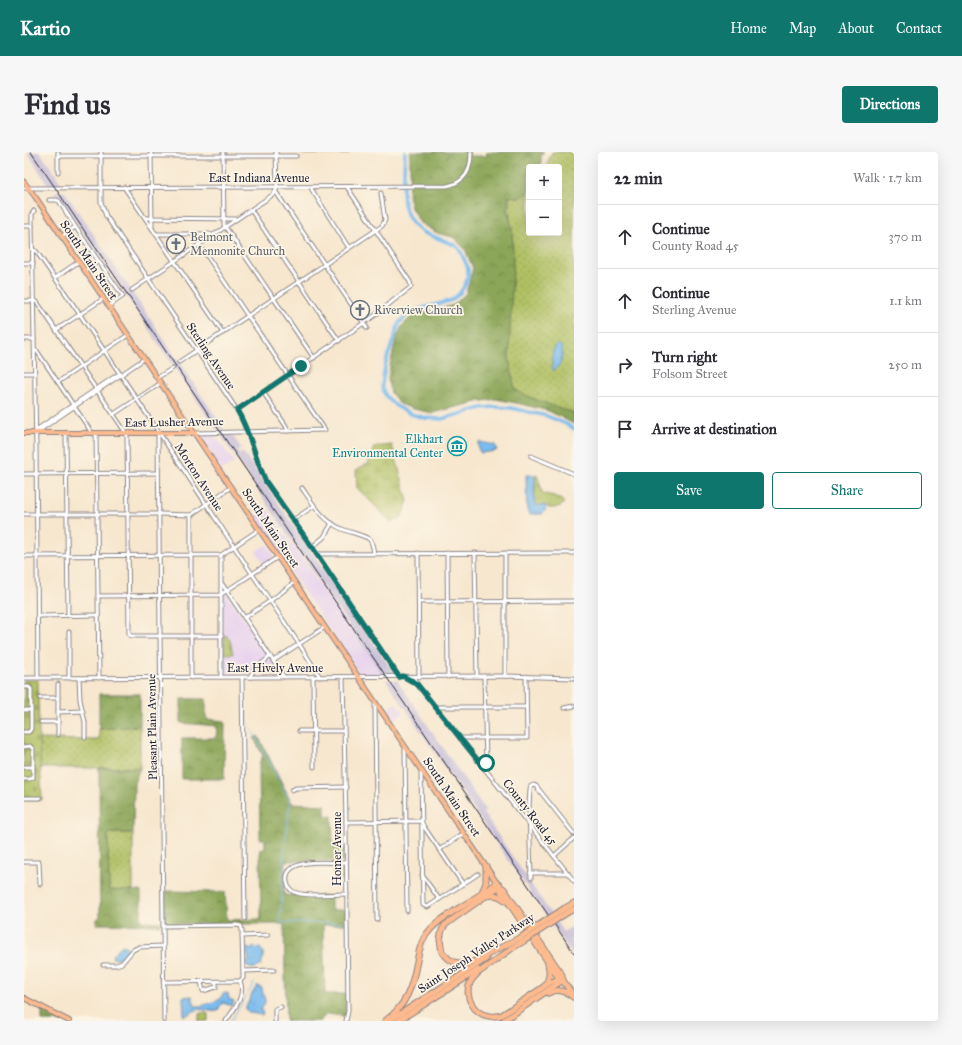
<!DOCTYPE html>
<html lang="en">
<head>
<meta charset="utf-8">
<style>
	:root { --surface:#fff; --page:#f7f7f7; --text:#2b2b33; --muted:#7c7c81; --line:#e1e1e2; --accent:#0f766e }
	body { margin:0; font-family:"IM FELL Great Primer",serif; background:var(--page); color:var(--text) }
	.controls { position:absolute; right:12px; top:12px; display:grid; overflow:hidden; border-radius:4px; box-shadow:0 4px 16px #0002 }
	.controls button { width:36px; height:36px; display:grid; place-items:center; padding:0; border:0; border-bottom:1px solid var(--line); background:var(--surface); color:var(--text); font:20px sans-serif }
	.stop { position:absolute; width:12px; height:12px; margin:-9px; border:3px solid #0f766e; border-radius:50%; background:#fff }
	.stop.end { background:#0f766e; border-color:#fff; box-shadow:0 1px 4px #0008 }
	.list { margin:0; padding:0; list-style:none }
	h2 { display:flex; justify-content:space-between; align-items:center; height:52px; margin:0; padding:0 16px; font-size:17px }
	h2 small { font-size:13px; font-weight:400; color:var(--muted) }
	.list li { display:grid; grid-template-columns:26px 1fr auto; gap:12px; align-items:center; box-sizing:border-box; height:64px; padding:0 16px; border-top:1px solid var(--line) }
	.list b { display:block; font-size:15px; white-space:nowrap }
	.list p { margin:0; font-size:13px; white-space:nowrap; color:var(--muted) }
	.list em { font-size:13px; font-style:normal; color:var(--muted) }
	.actions { display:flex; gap:8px; padding:12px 16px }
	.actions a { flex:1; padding:9px 0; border:1px solid var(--accent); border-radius:4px; text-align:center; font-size:14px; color:var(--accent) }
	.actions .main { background:var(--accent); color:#fff }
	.icon { flex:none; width:22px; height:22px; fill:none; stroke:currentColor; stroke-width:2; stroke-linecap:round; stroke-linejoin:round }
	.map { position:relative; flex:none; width:550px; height:869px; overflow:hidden; border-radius:4px }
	header { display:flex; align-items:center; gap:24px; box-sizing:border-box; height:56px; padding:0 20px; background:var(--accent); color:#fff }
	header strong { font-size:19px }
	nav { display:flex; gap:22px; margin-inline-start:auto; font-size:14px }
	.intro { display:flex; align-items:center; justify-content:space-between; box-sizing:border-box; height:96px; padding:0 24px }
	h1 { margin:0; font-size:28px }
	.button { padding:10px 18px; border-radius:4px; background:var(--accent); color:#fff; font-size:14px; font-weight:700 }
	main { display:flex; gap:24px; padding:0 24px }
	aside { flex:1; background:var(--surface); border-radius:4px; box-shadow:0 4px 16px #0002 }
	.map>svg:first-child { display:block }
	.built { fill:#e7d2ef }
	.industrial { fill:url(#industrial-furrows) }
	.railway { fill:#c8bfd8 }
	.grass { fill:url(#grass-dots); stroke:#68704e }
	.forest { fill:url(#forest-crowns); stroke:#56644a }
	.wetland { fill:url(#wetland-marsh); stroke:#68704e }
	.cemetery { fill:url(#cemetery-stones); stroke:#68704e }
	.park { fill:url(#park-tufts); stroke:#68704e }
	.garden { fill:#afbf62; stroke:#68704e }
	.water { fill:url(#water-ripples); stroke:#4e6e94 }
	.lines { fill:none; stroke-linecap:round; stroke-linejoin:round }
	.stream { stroke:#79bbee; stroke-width:1 }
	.river { stroke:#79bbee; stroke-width:3.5 }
	.minor-casing { stroke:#8c8485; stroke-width:5 }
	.major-casing { stroke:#8c8485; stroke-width:6 }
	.highway-casing { stroke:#8c8485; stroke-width:7 }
	.minor { stroke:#fff; stroke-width:3 }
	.major { stroke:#fcba8e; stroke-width:4 }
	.highway { stroke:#fcba8e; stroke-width:5 }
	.rail { stroke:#22223b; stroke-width:1 }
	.highway-bridge-casing { stroke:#8c8485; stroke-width:7; stroke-linecap:butt }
	.highway-bridge { stroke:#fcba8e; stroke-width:5 }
	.route { stroke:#0f766e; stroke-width:5 }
	.labels { text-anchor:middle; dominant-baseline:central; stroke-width:3.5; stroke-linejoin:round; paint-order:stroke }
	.street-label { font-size:12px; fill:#22223b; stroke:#fcf5e5 }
	.worship-label { font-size:12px; fill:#5b616d; stroke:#fcf5e5; text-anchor:start }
	.culture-label { font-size:12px; fill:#0d838f; stroke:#fcf5e5; text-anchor:end }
</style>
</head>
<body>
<header>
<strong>Kartio</strong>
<nav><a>Home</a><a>Map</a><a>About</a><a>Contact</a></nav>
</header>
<div class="intro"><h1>Find us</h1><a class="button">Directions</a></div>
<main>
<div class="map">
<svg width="550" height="869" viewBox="0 0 550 869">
	<defs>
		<pattern id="industrial-furrows" width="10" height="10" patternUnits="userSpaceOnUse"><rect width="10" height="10" fill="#c8bfd8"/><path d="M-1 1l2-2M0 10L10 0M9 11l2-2" fill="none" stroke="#aca4ba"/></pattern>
		<pattern id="grass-dots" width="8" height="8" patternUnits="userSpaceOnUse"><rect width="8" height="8" fill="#afbf62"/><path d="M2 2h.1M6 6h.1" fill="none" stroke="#96a456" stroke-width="1.8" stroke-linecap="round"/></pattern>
		<pattern id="forest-crowns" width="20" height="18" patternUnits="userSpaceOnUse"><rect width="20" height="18" fill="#8ba658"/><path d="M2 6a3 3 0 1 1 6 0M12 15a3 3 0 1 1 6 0" fill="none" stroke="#71874a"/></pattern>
		<pattern id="wetland-marsh" width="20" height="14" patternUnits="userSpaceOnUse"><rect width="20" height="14" fill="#afbf62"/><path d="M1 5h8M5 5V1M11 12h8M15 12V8" fill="none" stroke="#96a456"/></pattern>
		<pattern id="cemetery-stones" width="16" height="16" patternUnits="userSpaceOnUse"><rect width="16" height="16" fill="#afbf62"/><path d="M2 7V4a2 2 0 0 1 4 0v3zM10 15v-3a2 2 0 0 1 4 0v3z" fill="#96a456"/></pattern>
		<pattern id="park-tufts" width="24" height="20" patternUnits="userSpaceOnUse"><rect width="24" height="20" fill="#afbf62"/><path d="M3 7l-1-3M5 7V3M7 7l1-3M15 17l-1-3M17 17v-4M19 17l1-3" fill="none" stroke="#96a456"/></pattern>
		<pattern id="water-ripples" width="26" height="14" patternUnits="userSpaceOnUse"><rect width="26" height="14" fill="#79bbee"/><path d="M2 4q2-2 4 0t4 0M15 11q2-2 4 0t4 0" fill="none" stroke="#68a0cd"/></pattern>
	</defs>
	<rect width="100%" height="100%" fill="#fcf5e5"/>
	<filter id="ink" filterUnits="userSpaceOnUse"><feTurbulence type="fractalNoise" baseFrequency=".025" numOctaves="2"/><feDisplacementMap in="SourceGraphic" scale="8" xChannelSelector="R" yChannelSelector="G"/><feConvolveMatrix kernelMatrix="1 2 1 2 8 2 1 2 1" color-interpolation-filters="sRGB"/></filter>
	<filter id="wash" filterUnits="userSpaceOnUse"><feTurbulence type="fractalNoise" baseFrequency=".012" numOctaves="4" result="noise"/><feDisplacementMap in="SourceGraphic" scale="16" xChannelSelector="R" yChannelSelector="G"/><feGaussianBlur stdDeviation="0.9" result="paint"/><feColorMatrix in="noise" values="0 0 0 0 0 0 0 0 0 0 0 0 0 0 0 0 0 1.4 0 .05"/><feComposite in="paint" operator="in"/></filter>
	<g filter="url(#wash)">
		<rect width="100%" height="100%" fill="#f7e7cf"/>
		<g class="built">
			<path d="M177,282h13l20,28 -12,8 -22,-33v-2z"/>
			<path d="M243,357l115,165h-22l-106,-156z"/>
			<path d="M243,392l8,13 -11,7 -8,-13z"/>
			<path d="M201,441l2,1 53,79 -1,1h-56v-80z"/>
			<path d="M372,551l8,10 -13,8 -6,-10z"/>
		</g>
		<path class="industrial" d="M550,773v23l-11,-16z"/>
		<g class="railway">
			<path d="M3,0h13l22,33h-14z"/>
			<path d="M30,40h11l159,237h-8l-128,-190z"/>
			<path d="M207,281l10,15 -4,2 2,3 4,-1 150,219 -1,3h-10l-162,-240z"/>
			<path d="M362,528h11l89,131 -3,2 91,135v9z"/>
		</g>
		<g class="grass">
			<path d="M528,0h22v16l-2,3 2,5v244l-59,-30 -9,-34 5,-103 -2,-60 20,-6v46h30v-66h-13z"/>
			<path d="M116,574v42h-100l-1,-29 60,1v-11z"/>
			<path d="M84,681h25v58h-24z"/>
		</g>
		<g class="forest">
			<path d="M386,0h59v4h17l1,-4h57l-3,4v11h-12v25l-8,6 -13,-2v16l4,15 1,34 -4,97 6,32 19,9 40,14v11l-25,-13 -28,-7 -25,-5 -19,3 -45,11 -18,-4 -14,-5 -9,-11 -3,-14 2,-13 6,-27 6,-13 11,-11 41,-10 12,-12 7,-25 -8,-19 -12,-12 -16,-4 -17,-10 -9,-15 -3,-13 2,-23z"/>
			<path d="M75,542h41v32l-41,3z"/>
			<path d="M157,547h25v20l19,2 -1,58h-42v-41h34l1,-12 -36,-3z"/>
			<path d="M234,584l34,67 33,2v10l7,1 1,31h11v14h-59l-1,34 47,1v14h15v14l-23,1 2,69h21v16l-1,6 -18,-2 -7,7h-34l-2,-97h-119l-1,-33 61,1 2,28 34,-1 -1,-70h5v-10h-5l-1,-76 4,-7 -9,-18z"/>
			<path d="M75,616h41l-6,15 -1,50h-25l1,57 32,1v30l19,1v3l-64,-1 1,-5 3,-2z"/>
			<path d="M18,857l23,12h-23z"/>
		</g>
		<g class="wetland">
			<path d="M368,293l16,56 -7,17 -10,4 -34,-34 -1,-18 12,-6 6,-17z"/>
			<path d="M511,323h2l6,19c7,1 17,2 21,9l-3,3 -7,2h-5l-5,-3 -9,1 -2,-5 2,-9z"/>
		</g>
		<path class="cemetery" d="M0,528h14l1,59 3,61h-18z"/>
		<g class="park">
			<rect x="279" y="0" width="45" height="2"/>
			<path d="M202,483l4,5 3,14h-9v-17z"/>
			<path d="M310,718l2,1 8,-1v9h-10z"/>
		</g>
		<path class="garden" d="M176,861h7l1,1v7h-9v-7z"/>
		<g class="water">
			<path d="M534,192l4,3c1,11 0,15 -7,23h-2c-2,-9 -2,-21 5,-26z"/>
			<path d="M456,290l15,3 2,5 -1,1 -15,2 -2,-2 -1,-8z"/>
			<path d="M502,323h9c0,7 -2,25 0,30h9l2,1 -1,5 -3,3h-13l-2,-4z"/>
			<path d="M100,793l3,2 1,3c-6,4 -8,11 -16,8l1,-4 8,-8z"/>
			<path d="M229,795l3,2 2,-2c8,4 5,11 3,18 -4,4 -11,4 -15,1v-3l3,-3 -2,-8v-4l5,2z"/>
			<path d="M233,834h2l3,2c0,4 3,9 3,13 0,3 -3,6 -4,9l2,3 -1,2 -12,-2 -5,-4 7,-15z"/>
			<path d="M202,841l2,1 1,5 5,2 -2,5 -9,-3 -3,3 -2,5c-7,2 -14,-3 -22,-1 -5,2 -7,5 -12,6l-1,-19 9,-1 3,10h6l18,-6 4,-6z"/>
		</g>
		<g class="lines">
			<g class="stream">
				<path d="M221,545v17l2,7 43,80 -6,50 -2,48 -3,22 1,1 5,1h60"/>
				<path d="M207,869l23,-38"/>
			</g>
			<path class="river" d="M381,0l-2,39 1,14 4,11 5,8 9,8 33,13 5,5 8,18v8l-3,9 -5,8 -8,7 -35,10 -10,5 -8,8 -13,39 -3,16 -1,9 4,9 10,10 15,8 14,4 16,1 41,-11 14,-1 15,1 36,8 19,8 8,5"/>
		</g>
	</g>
	<g filter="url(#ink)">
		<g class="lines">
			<defs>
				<g id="minor">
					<path d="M34,0v20"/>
					<path d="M77,0v50l5,14 131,194c13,22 18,48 29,72l46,65 87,130"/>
					<path d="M127,0l1,74"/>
					<path d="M199,0l1,73 90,133"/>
					<path d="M34,4h238"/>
					<path d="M100,35l99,146"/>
					<path d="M287,35l1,3 37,58"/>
					<path d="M0,36l423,-2c19,-4 24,-16 24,-34"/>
					<path d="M252,40l91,136"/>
					<path d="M25,48h7l3,1c20,33 42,64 64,95l-14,10"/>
					<path d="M227,58l88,131"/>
					<path d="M10,59l-2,3v12l4,222 2,230"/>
					<path d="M122,66l90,1"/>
					<path d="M0,74h8"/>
					<path d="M132,82h53l3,1"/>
					<path d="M37,85l14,-10"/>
					<path d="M9,98l3,1c69,98 134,198 199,297 28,43 58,85 85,129"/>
					<path d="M0,111h9"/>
					<path d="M61,119l13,-10"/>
					<path d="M31,126l23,-16"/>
					<path d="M108,138l142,-96 3,-6 -1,-36"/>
					<path d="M0,149h11l2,1 89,131"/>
					<path d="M32,178l47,-31"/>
					<path d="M0,187h10"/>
					<path d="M11,199h2l55,82"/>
					<path d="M155,210l203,-136 3,-6 -4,-27"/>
					<path d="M0,221h11"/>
					<path d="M133,226l16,-10"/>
					<path d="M34,230l70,-47"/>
					<path d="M239,240l23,34 2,5"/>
					<path d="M213,258l140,-96 17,-14 16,-12 1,-2 -1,-4 -63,-95"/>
					<path d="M90,262l47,-31"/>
					<path d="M13,280l107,-73"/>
					<path d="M13,280l2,-4 78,-53h4"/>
					<path d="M42,281l2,182"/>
					<path d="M72,281l3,245"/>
					<path d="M103,281l2,202 3,1h90"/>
					<path d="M135,281l-1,3 6,585"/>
					<path d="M171,281l130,-3 -126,-186"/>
					<path d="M507,304l43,18"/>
					<path d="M0,322l134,-1"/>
					<path d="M278,336c11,16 21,33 40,41 7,3 23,7 27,10 4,3 4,10 5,15"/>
					<path d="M0,362h135l32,1 40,-28"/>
					<path d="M167,363v163"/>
					<path d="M269,368l21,-14"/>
					<path d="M288,395l12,-10 8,-14"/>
					<path d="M394,401l1,124"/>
					<path d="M423,401l1,124"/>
					<path d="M451,401l2,123"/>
					<path d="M292,402l258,-1"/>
					<path d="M197,403v122"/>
					<path d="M0,404l197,-1 39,-26"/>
					<path d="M198,432l62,93"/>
					<path d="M74,444l122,-1 58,-38"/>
					<path d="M395,450l155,-1"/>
					<path d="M14,464l60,-1"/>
					<path d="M220,466l26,-17 25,-19"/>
					<path d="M45,480v46"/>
					<path d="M249,509l52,-34"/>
					<path d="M460,524l2,87 -2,5"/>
					<path d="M481,524v-123"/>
					<path d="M218,525l3,242"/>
					<path d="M226,525c3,-10 14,-13 20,-21"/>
					<path d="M289,525l1,90"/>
					<path d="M319,525l3,145 2,189 -2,10"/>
					<path d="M380,525l13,7"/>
					<path d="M391,525l2,7 157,197"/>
					<path d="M0,526l481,-2 69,2"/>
					<path d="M55,526l1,22 5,22v15"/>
					<path d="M34,532v51"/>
					<path d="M0,535h5l2,2v40l-2,3h-5"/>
					<path d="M16,546h18"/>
					<path d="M351,551l2,217"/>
					<path d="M412,555h90"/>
					<path d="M540,556l10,-2"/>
					<path d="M0,558h7"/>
					<path d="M34,560l25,-1"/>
					<path d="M17,570h17"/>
					<path d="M275,579h45"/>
					<path d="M436,586h67l-1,-62"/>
					<path d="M381,594l2,165"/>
					<path d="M0,595l6,-1 3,3v29l-3,1h-6"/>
					<path d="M0,615h9"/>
					<path d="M397,618l2,135 4,2 2,-1 49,-32"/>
					<path d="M268,638l4,-2 50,-1"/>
					<path d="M0,646h16"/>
					<path d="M322,670l75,-1 3,6 39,57"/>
					<path d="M415,698l25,-17"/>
					<path d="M530,704l20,-18"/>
					<path d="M0,710h15l1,22"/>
					<path d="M322,711c-14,0 -64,-7 -59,19 1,6 5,10 10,11 11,4 37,1 50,1"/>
					<path d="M506,721h38"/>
					<path d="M398,723l17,24"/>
					<path d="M507,726l-2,-71 1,-18 1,-3 3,-1 2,1 38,48"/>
					<path d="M139,774l74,-1 4,1 1,4 1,46v2l-3,3"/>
					<path d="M218,784l26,-1"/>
					<path d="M79,813h13l6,-2 11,-13 6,-3 24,-1"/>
					<path d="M219,819l31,-1"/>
					<path d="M139,830l77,-1"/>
					<path d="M177,830l2,9 13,-4v-5"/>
					<path d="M202,869c8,-12 20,-25 14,-40"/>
					<path d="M251,869v-12l6,-2"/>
				</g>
				<g id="major">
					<path d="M0,30l12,16 461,685"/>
					<path d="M0,281h171"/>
					<path d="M0,846l45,23"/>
				</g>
				<g id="highway">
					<path d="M476,734l-47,33 -8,6 -3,5 -2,10 2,12 7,7 5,3 9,2h5l9,-4 44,-23"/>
					<path d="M476,734l4,3 58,86v4l12,18"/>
					<path d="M458,740l4,-9v-17"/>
					<path d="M463,744c7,-2 14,0 19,5"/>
					<path d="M541,756l9,-5"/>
					<path d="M544,760l6,-3"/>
					<path d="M490,795l-36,26c-3,3 -6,6 -8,10 -6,14 4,31 19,33 5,1 9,0 13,-1l49,-33 5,-2 6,-1"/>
					<path d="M488,796l12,-7"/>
					<path d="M521,833c5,-7 5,-13 3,-21"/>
					<path d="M524,841c10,-5 17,-2 25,4"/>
					<path d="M361,869c22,-16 27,-34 32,-60 2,-9 3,-18 9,-26 8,-12 21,-19 33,-27 13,-8 26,-16 38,-25l3,3 1,5 57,86 4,2"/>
					<path d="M365,869l97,-62"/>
					<path d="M374,869l80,-51"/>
					<path d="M479,869l60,-41"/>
				</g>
			</defs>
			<use href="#minor" class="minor-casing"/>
			<use href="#major" class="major-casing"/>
			<use href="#highway" class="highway-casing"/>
			<use href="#minor" class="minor"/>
			<use href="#major" class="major"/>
			<use href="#highway" class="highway"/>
			<path class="rail" d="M7,0l297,439 246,362"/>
			<defs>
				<g id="highway-bridge">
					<path d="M497,785l44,-29"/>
					<path d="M500,789l44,-29"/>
				</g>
			</defs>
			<use href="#highway-bridge" class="highway-bridge-casing"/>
			<use href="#highway-bridge" class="highway-bridge"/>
		</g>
	</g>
	<g class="lines" filter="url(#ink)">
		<path class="route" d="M277,214l-64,44c13,22 18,48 29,72l46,65 87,130 4,-1 14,8 67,84 2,-5"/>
	</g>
	<defs>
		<symbol id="church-ring" viewBox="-11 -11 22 22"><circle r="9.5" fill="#fcf5e5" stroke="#6b7280" stroke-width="1.5"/><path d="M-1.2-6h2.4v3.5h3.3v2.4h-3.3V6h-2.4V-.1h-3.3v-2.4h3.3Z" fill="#6b7280"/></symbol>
		<symbol id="museum-ring" viewBox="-11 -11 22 22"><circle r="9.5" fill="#fcf5e5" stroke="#0f9aa8" stroke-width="1.5"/><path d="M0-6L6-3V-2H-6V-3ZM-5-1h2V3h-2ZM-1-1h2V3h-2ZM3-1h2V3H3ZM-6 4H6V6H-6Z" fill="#0f9aa8"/></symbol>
	</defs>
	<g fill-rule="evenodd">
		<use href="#church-ring" x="141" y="81" width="22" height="22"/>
		<use href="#church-ring" x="325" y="147" width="22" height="22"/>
		<use href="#museum-ring" x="422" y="283" width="22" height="22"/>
	</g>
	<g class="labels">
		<g class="street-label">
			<text x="235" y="26">East Indiana Avenue</text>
			<text transform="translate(65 108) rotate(56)">South Main Street</text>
			<text transform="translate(187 204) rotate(56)">Sterling Avenue</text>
			<text transform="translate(150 270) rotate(-1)">East Lusher Avenue</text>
			<text transform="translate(175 325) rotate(57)">Morton Avenue</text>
			<text transform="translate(247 376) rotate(56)">South Main Street</text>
			<text x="251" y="516">East Hively Avenue</text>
			<text transform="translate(128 575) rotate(-91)">Pleasant Plain Avenue</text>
			<text transform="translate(428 645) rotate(56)">South Main Street</text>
			<text transform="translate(506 660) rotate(52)">County Road 45</text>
			<text transform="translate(313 697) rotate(-90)">Homer Avenue</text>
			<text transform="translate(452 801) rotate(-33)">Saint Joseph Valley Parkway</text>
		</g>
		<g class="worship-label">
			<text x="166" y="85">Belmont<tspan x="166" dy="14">Mennonite Church</tspan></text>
			<text x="350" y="158">Riverview Church</text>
		</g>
		<g class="culture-label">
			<text x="419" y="287">Elkhart<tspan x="419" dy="14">Environmental Center</tspan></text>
		</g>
	</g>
</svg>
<div class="controls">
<button>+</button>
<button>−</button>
</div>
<div class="stop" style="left:462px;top:611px"></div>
<div class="stop end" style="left:277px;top:214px"></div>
</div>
<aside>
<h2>22 min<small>Walk · 1.7 km</small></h2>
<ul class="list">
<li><svg class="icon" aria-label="ahead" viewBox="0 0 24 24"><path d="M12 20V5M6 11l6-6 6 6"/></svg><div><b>Continue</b><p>County Road 45</p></div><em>370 m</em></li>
<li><svg class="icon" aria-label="ahead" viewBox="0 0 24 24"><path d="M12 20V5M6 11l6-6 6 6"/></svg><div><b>Continue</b><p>Sterling Avenue</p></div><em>1.1 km</em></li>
<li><svg class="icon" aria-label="right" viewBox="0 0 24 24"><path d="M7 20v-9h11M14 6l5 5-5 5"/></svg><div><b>Turn right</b><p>Folsom Street</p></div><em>250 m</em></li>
<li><svg class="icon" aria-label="arrive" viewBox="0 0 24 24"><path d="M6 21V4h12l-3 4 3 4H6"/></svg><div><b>Arrive at destination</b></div></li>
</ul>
<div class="actions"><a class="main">Save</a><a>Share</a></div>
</aside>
</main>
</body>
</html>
